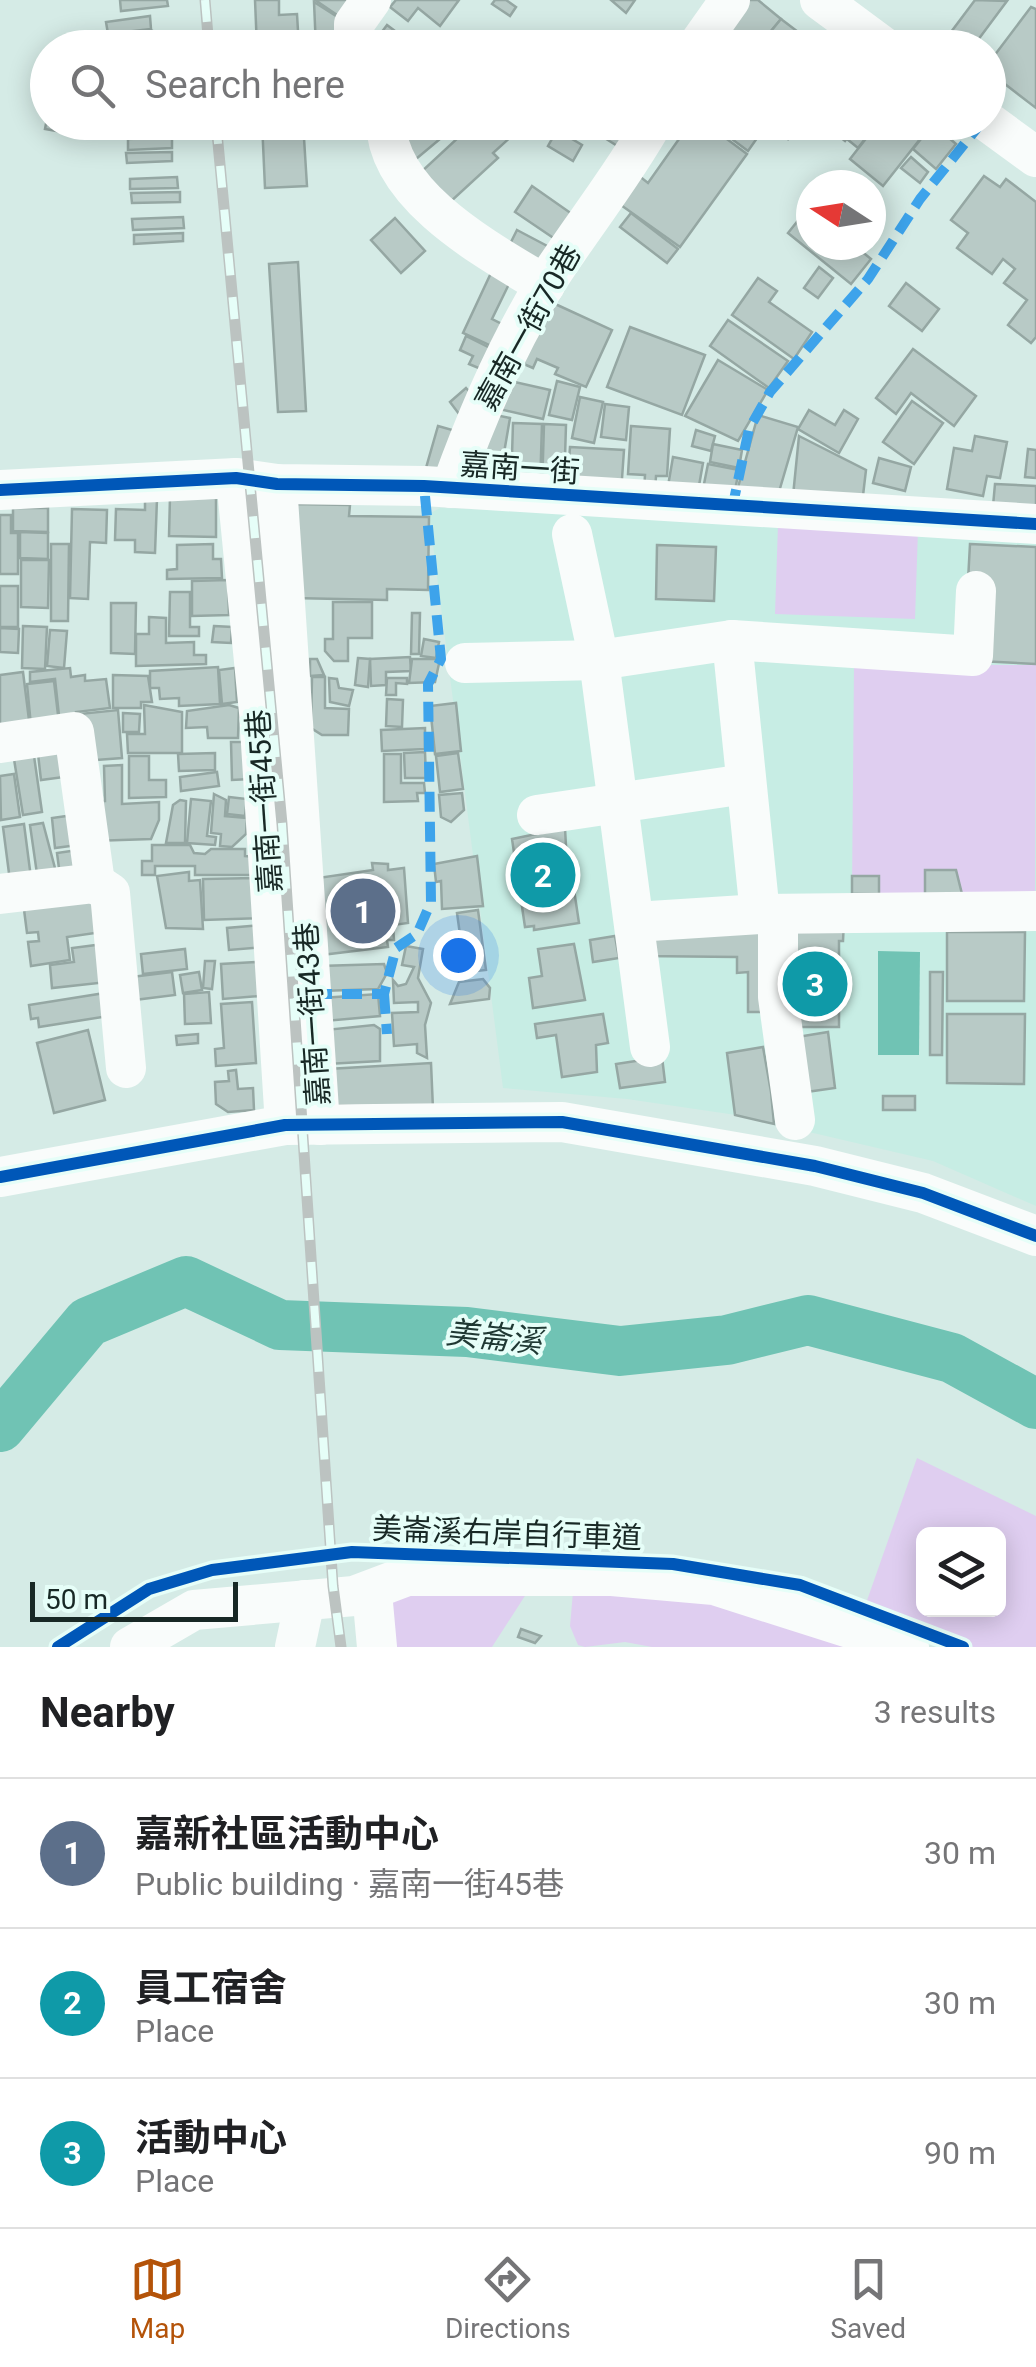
<!DOCTYPE html>
<html lang="en">
<head>
<meta charset="utf-8">
<style>
	:root { --surface:#fff; --page:#f6f6f6; --text:#202124; --muted:#757577; --line:#e0e0e0; --accent:#b45309 }
	body { margin:0; font-family:Roboto,"Noto Sans TC",sans-serif; background:var(--page); color:var(--text) }
	.controls { position:absolute; right:30px; bottom:30px; display:grid; overflow:hidden; border-radius:15px; box-shadow:0 5px 25px #0003 }
	.controls button { width:90px; height:90px; display:grid; place-items:center; padding:0; border:0; border-bottom:2px solid var(--line); background:var(--surface); color:var(--text); font:50px sans-serif }
	.compass { position:absolute; left:796px; top:170px; width:90px; height:90px; border-radius:50%; background:var(--surface); box-shadow:0 5px 25px #0003; rotate:282deg }
	.scale { position:absolute; left:30px; bottom:25px; width:208px; box-sizing:border-box; padding-left:10px; border:5px solid #182825; border-top:0; font-size:28px; line-height:35px; white-space:nowrap; color:#182825; -webkit-text-stroke:8px #e6fef8; paint-order:stroke }
	.you { position:absolute; left:458px; top:955px; width:35px; height:35px; margin:-25px; border:8px solid #fff; border-radius:50%; background:#1a73e8; box-shadow:0 0 0 15px #1a73e833 }
	.badge { display:grid; place-items:center; width:65px; height:65px; border-radius:50%; background:var(--accent); color:#fff; font-size:32px; font-weight:700 }
	.pin { position:absolute; translate:-50% -50%; border:5px solid #fff; box-shadow:0 2px 10px #0006 }
	.list { margin:0; padding:0; list-style:none }
	h2 { display:flex; justify-content:space-between; align-items:center; height:130px; margin:0; padding:0 40px; font-size:42px }
	h2 small { font-size:32px; font-weight:400; color:var(--muted) }
	.list li { display:grid; grid-template-columns:65px 1fr auto; gap:30px; align-items:center; box-sizing:border-box; height:150px; padding:0 40px; border-top:2px solid var(--line) }
	.list b { display:block; font-size:38px; white-space:nowrap }
	.list p { margin:0; font-size:32px; white-space:nowrap; color:var(--muted) }
	.list em { font-size:32px; font-style:normal; color:var(--muted) }
	.icon { flex:none; width:55px; height:55px; fill:none; stroke:currentColor; stroke-width:2; stroke-linecap:round; stroke-linejoin:round }
	.map { position:relative; flex:none; width:1036px; height:1647px; overflow:hidden }
	.search { position:absolute; background:var(--surface); box-shadow:0 5px 25px #0003; left:30px; right:30px; top:30px; height:110px; display:flex; align-items:center; gap:25px; box-sizing:border-box; padding:0 35px; border-radius:55px; color:var(--muted); font-size:38px }
	.sheet { height:580px; background:var(--surface) }
	nav { display:flex; justify-content:space-around; align-items:center; box-sizing:border-box; height:140px; border-top:2px solid var(--line); background:var(--surface); font-size:28px; color:var(--muted) }
	nav a { display:grid; justify-items:center; gap:5px }
	nav .on { color:var(--accent) }
	.map>svg:first-child { display:block }
	.built { fill:#c7ede4 }
	.green { fill:#dfcef0; fill-rule:evenodd }
	.water { fill:#70c3b4 }
	.lines { fill:none; stroke-linecap:round; stroke-linejoin:round }
	.river { stroke:#70c3b4; stroke-width:50 }
	.building { fill:#b8cac6; stroke:#95a7a3; stroke-width:2.5 }
	.minor { stroke:#f9fcfb; stroke-width:40 }
	.rail-casing { stroke:#bcc3c1; stroke-width:11 }
	.rail { stroke:#e6fef8; stroke-width:8; stroke-dasharray:22; stroke-linecap:butt }
	.quiet { stroke:#3da3eb; stroke-width:10; stroke-dasharray:20 10; stroke-linecap:butt }
	.cycleway-casing { stroke:#e6fef8; stroke-width:19 }
	.cycleway { stroke:#0057b8; stroke-width:12 }
	.labels { text-anchor:middle; dominant-baseline:central; stroke-width:8; stroke-linejoin:round; paint-order:stroke }
	.street-label { font-size:30px; fill:#182825; stroke:#e6fef8 }
	.water-label { font-size:32px; font-style:italic; fill:#1f3833; stroke:#e6fef8 }
</style>
</head>
<body>
<div class="map">
<svg width="1036" height="1647" viewBox="0 0 1036 1647">
	<rect width="100%" height="100%" fill="#d5ebe6"/>
	<path class="built" d="M440,508l596,23v675l-103,-45 -197,-46 -109,-16 -124,-11 -74,-574z"/>
	<g class="green">
		<path d="M778,525l140,5 -3,89 -140,-5z"/>
		<path d="M854,664l182,1 -1,229h-183z"/>
		<path d="M917,1458l119,58v131h-86l-86,-38zM924,1534h74v76h-74z"/>
		<path d="M530,1588l-38,59h-106l4,-50z"/>
		<path d="M573,1592l74,1 128,19 101,35h-224l-27,-5 -40,5 -7,-2 -8,-19z"/>
	</g>
	<path class="water" d="M878,951l42,1 -1,103h-41z"/>
	<g class="lines">
		<path class="river" d="M0,1427l88,-105 98,-41 94,44 187,7 153,19 107,-11 81,-20 144,38 84,46"/>
	</g>
	<g class="building">
		<path d="M120,0h47l1,6 -47,5z"/>
		<path d="M255,0h24v15l18,-1 2,34h-42z"/>
		<path d="M315,0h43l-12,21z"/>
		<path d="M396,0h63l-19,26 -22,-18 -10,13 -18,-14z"/>
		<path d="M495,0h11l10,7 -6,9 -18,-12z"/>
		<path d="M611,0h24l-9,13z"/>
		<path d="M745,0h13l23,19 -24,29h-50z"/>
		<path d="M975,0l32,1 -35,47h-17l-10,-8z"/>
		<path d="M314,2l33,21 1,25h-32z"/>
		<path d="M1031,7l5,2v99l-48,-37v-7z"/>
		<path d="M150,16l1,13 -43,5 -2,-12z"/>
		<path d="M781,19l21,16 -10,13h-35z"/>
		<path d="M387,25l24,18 -4,5h-37z"/>
		<path d="M152,31l2,13 -45,4 -1,-12z"/>
		<path d="M48,113v9h22l-2,11 -23,-4z"/>
		<path d="M262,122h41l4,64 -42,2z"/>
		<path d="M410,122h46l2,2 -42,35 -20,-24z"/>
		<path d="M475,122h28l11,12 -21,19 5,5 -50,46 -28,-31z"/>
		<path d="M691,122h13l43,32 -67,93 -62,-44 20,-28 10,8z"/>
		<path d="M709,122h42l11,9 -14,20z"/>
		<path d="M771,122h30l-13,17z"/>
		<path d="M821,122h38l-14,19z"/>
		<path d="M861,122h17l-20,26 -11,-9z"/>
		<path d="M879,122h42l7,7 -45,57 -33,-27z"/>
		<path d="M612,124l15,9 -8,14 -16,-10z"/>
		<path d="M933,124l23,20 -20,25 -23,-20z"/>
		<path d="M557,130l25,15 -9,16 -25,-15z"/>
		<path d="M172,137v11l-44,2v-11z"/>
		<path d="M172,152v9l-45,2 -1,-10z"/>
		<path d="M911,157l17,15 -8,11 -19,-15z"/>
		<path d="M984,176l16,11 6,-8 30,23v135l-5,6 -23,-18 19,-25 -23,-17 11,-14 -12,-10 -11,15 -35,-26 11,-15 -17,-13z"/>
		<path d="M177,177l1,11 -48,1v-10z"/>
		<path d="M532,186l40,28 -17,25 -40,-27z"/>
		<path d="M180,192v10l-48,1 -1,-10z"/>
		<path d="M808,208l3,37h43l17,14 -20,25 -63,-51z"/>
		<path d="M631,213l47,36 -11,14 -47,-36z"/>
		<path d="M183,217l1,11 -51,2 -1,-11z"/>
		<path d="M395,218l30,33 -24,22 -30,-33z"/>
		<path d="M517,230l34,18 -11,21 -34,-17z"/>
		<path d="M183,233v8l-49,3v-9z"/>
		<path d="M298,262l8,149 -28,1 -9,-148z"/>
		<path d="M819,267l14,11 -15,20 -14,-10z"/>
		<path d="M491,273l19,9 -18,37 20,10 -10,22 -39,-18z"/>
		<path d="M758,278l19,13 -8,11 43,30 -18,27 -62,-44z"/>
		<path d="M906,283l33,26 -17,22 -33,-25z"/>
		<path d="M553,303l59,27 -26,57 -31,-13 3,-6 -21,-9 -4,9 -14,-6z"/>
		<path d="M728,320l60,41 -19,27 -59,-42z"/>
		<path d="M630,327l75,28 -23,60 -75,-28z"/>
		<path d="M466,336l32,16 -10,20 -19,-8 4,-8 -13,-6z"/>
		<path d="M913,349l63,47 -22,30 -43,-33 -15,21 -20,-16z"/>
		<path d="M718,360l50,30 -30,51 -53,-25z"/>
		<path d="M501,379l49,11 -7,29 -48,-11z"/>
		<path d="M557,381l23,6 -8,33 -23,-5z"/>
		<path d="M466,388l10,11 -17,15 -9,-12z"/>
		<path d="M580,397l23,5 -9,41 -22,-5z"/>
		<path d="M912,401l31,22 -29,41 -31,-22z"/>
		<path d="M605,404l24,3 -3,33 -25,-3z"/>
		<path d="M809,410l26,15 9,-15 14,9 -19,34 -41,-24z"/>
		<path d="M481,412l29,6 -11,64 -30,-5z"/>
		<path d="M758,415l40,12 -22,75 -39,-11z"/>
		<path d="M513,423l29,1 -2,64 -29,-1z"/>
		<path d="M544,424l22,1 -2,64h-22z"/>
		<path d="M438,426l18,5 -13,42 -17,-5z"/>
		<path d="M631,426l39,3 -3,47h-11l-1,16 -11,-1 1,-16 -17,-1z"/>
		<path d="M696,430l19,6 -4,15 -19,-5z"/>
		<path d="M799,436l67,34 -4,34 -69,-8z"/>
		<path d="M975,436l32,6 -7,36 -13,-2 -4,20 -36,-7 7,-41 18,3z"/>
		<path d="M713,444l29,6 -3,18 -29,-6z"/>
		<path d="M570,447l54,3 -3,43 -54,-4z"/>
		<path d="M1028,449l8,1v28l-11,-1z"/>
		<path d="M673,457l30,6 -6,34 -30,-5z"/>
		<path d="M879,458l32,9 -6,24 -32,-8z"/>
		<path d="M708,464l31,6 -6,30 -31,-6z"/>
		<path d="M995,484l41,2v22l-43,-2z"/>
		<path d="M170,497l46,1v39l-47,-1z"/>
		<path d="M145,499h12l-2,54 -20,-1v-12h-20l1,-31 29,1z"/>
		<path d="M294,504l56,1 -1,11 80,1 -1,73 -41,-1v11l-95,-2z"/>
		<path d="M13,508h35v24l-35,-1z"/>
		<path d="M72,509l35,1 -1,33 -16,-1 -2,57 -18,-1z"/>
		<path d="M0,515h11v18h7v41h-18z"/>
		<path d="M20,532l28,1v26l-28,-1z"/>
		<path d="M51,544h18l-1,77h-17z"/>
		<path d="M213,544v15h8l1,19 -55,1v-9l10,-1v-24z"/>
		<path d="M970,544l66,3v117l-57,-3 -11,-80z"/>
		<path d="M657,545l59,2 -2,54 -58,-2z"/>
		<path d="M21,560h28l-1,48 -27,-1z"/>
		<path d="M228,580l1,35 -37,1v-35z"/>
		<rect x="0" y="586" width="18" height="41"/>
		<path d="M170,592h20v35h9v9h-30z"/>
		<path d="M333,602h39v36h-24v23h-14l-9,-10v-12h8z"/>
		<path d="M111,603h25l-1,51 -24,-1z"/>
		<path d="M412,613h8l-1,41h-8z"/>
		<path d="M149,617l17,1v25l28,-1v13h12v9l-70,2v-32h13z"/>
		<path d="M23,626l24,1 -2,42 -23,-1z"/>
		<path d="M214,626l18,1 -1,16 -19,-1z"/>
		<path d="M0,628l19,1 -1,24 -18,-1z"/>
		<path d="M50,630l17,1 -3,37 -17,-2z"/>
		<path d="M424,639l15,3 -3,16 -15,-2z"/>
		<path d="M410,657l1,14 -25,1v13l-15,1 -1,-27z"/>
		<path d="M358,658l12,1 -2,28 -13,-2z"/>
		<path d="M310,659h7l7,16 -14,1z"/>
		<path d="M412,659h28l-5,23 -26,1z"/>
		<path d="M218,667l2,37 -41,2v-8l-19,1 -1,-11h-9v-17z"/>
		<path d="M70,668l1,9 14,-2v6l21,-2 4,29 -34,4v5l-16,8 -5,-46 -25,3v-10z"/>
		<path d="M235,668l2,34 -15,2 -3,-34z"/>
		<path d="M23,672l7,56 -30,3v-56z"/>
		<path d="M113,675l35,1 4,26h-11v6h-28z"/>
		<path d="M312,677h13v31l24,1 -1,26h-26l-11,-7z"/>
		<path d="M329,678l8,1 2,9 14,2 -4,16 -19,-4z"/>
		<path d="M387,678h20v6l-11,-1v12h-10z"/>
		<path d="M54,681l5,42 -28,3 -4,-42z"/>
		<path d="M387,699l16,1 -1,27 -16,-1z"/>
		<path d="M456,703l5,48 -26,3 -5,-48z"/>
		<path d="M144,705l38,7v41h-54l-1,-19h18z"/>
		<path d="M229,705l10,3 -1,30h-30l-1,-11 -21,1 1,-17z"/>
		<path d="M118,710l4,48 -39,3 -4,-47z"/>
		<path d="M123,713l17,1 -1,18h-16z"/>
		<path d="M425,728v21l-43,2 -1,-21z"/>
		<path d="M231,742h11l8,37 -18,1z"/>
		<path d="M33,749l9,63 -19,3 -10,-62z"/>
		<path d="M61,752l3,25 -23,3 -3,-26z"/>
		<path d="M425,752l1,26h-21l-1,-25z"/>
		<path d="M215,753v17l-36,1 -1,-17z"/>
		<path d="M458,753l5,36 -23,3 -4,-36z"/>
		<path d="M384,754h17v29h23l1,10h-8l1,8 -34,1z"/>
		<path d="M129,756h20v24h17v17l-37,1z"/>
		<path d="M122,765v39l37,-2v18l-8,19 -59,2 -2,-40h15l-1,-35z"/>
		<path d="M217,772l2,14 -38,5 -1,-14z"/>
		<path d="M14,774l6,43 -19,3 -1,-44z"/>
		<path d="M462,793l2,17 -13,12 -10,-5 -2,-22z"/>
		<path d="M214,794l12,6 -1,16 22,2 -1,16 -14,13 -12,-1 1,-12 -10,-1z"/>
		<path d="M229,797l18,2 -2,17 -18,-2z"/>
		<path d="M191,799l20,2 -4,35 9,1 -1,8 -28,-2z"/>
		<path d="M180,800l6,1 -1,42h-19l7,-38z"/>
		<path d="M74,815l4,30 -23,3 -3,-30z"/>
		<path d="M43,823l13,49 -19,2 -7,-49z"/>
		<path d="M24,824l7,54 -21,3 -7,-54z"/>
		<path d="M565,828l3,55h5l6,40 -45,7v-4l-9,1 -13,-88z"/>
		<path d="M152,845h38l4,8 11,1 6,-5h34v7l15,1v18h-65v-9h-40v9h-13v-14h10z"/>
		<path d="M78,850l3,23 -21,3 -3,-23z"/>
		<path d="M477,856l6,50 -41,3 -1,-28 -5,1 -2,-18z"/>
		<path d="M372,863l16,1v6l16,-2 4,55 -15,2 1,15h-7l1,7 -67,8 -3,-77 55,-8z"/>
		<path d="M925,870h31l6,24h-37z"/>
		<path d="M189,872v9l11,-1 3,49 -37,-1 -9,-52z"/>
		<rect x="852" y="876" width="27" height="18"/>
		<path d="M255,878l11,40 -62,2 -1,-41z"/>
		<path d="M96,884l6,48 -35,5 3,23 -39,6 -3,-24 11,-1 -1,-9 -11,1 -5,-39z"/>
		<path d="M478,910l8,60 -9,1 -15,-22 -5,-36z"/>
		<path d="M786,920h58l-1,21h-4v86h-49z"/>
		<path d="M262,925l2,22 -35,3 -2,-22z"/>
		<path d="M771,928l1,84h-24v-40l-11,1v-16l-94,-1v-26z"/>
		<path d="M947,932h78l-1,69h-77z"/>
		<path d="M615,936l4,22 -26,4 -3,-22z"/>
		<path d="M104,944l4,38 -56,6 -2,-23 24,-3 -2,-14z"/>
		<path d="M574,944l11,56 -52,8 -4,-30 13,-2 -4,-27z"/>
		<path d="M406,946l17,3 -5,29 13,25 -6,22 2,33 -10,-5v-9l-23,2 -2,-33 26,-1v-10l-24,1 -1,-23 5,6 8,-2 8,-17 -12,-2z"/>
		<path d="M185,949l2,20 -44,5 -2,-20z"/>
		<path d="M205,961h10l-3,28 -9,-1z"/>
		<path d="M257,962l2,34 -36,3 -2,-35z"/>
		<path d="M384,964l3,9 -9,16 -57,2 -1,-25z"/>
		<path d="M172,972l3,23 -49,6 -3,-23z"/>
		<path d="M199,972l3,18 -19,3 -3,-18z"/>
		<path d="M930,972h13l-1,83h-12z"/>
		<path d="M483,979l7,9 -1,11 -39,5 9,-22z"/>
		<path d="M111,992l4,23 -76,12 -1,-9 -7,1 -2,-14z"/>
		<path d="M209,992l2,31 -26,1 -1,-30z"/>
		<path d="M378,994l2,22 -55,5 -3,-23z"/>
		<path d="M252,1002l4,61 -40,3 -1,-17 9,-1 -3,-44z"/>
		<path d="M603,1014l5,29 -12,2 1,27 -35,5 -6,-42 -19,3 -2,-14z"/>
		<path d="M947,1014h78l-1,70 -77,-1z"/>
		<path d="M374,1025l6,4v32l-53,3 -2,-34z"/>
		<path d="M88,1030l17,70 -51,13 -17,-70z"/>
		<path d="M828,1032l7,56 -36,5 -8,-55z"/>
		<path d="M198,1034v9l-21,2 -1,-9z"/>
		<path d="M763,1047l8,45 3,32 -39,-9 -8,-62z"/>
		<path d="M662,1057l3,25 -45,6 -4,-24z"/>
		<path d="M431,1063l2,46 -103,-4 -2,-36z"/>
		<path d="M236,1070l2,19 15,-1 1,22 -26,2 -12,-8 -1,-22 14,-1 -1,-10z"/>
		<rect x="883" y="1096" width="32" height="14"/>
		<path d="M521,1629l20,7 -6,7 -17,-6z"/>
	</g>
	<g class="lines">
		<g class="minor">
			<path d="M820,0l65,48"/>
			<path d="M354,48v-24l17,-24"/>
			<path d="M696,48l34,-48"/>
			<path d="M386,122c1,75 103,129 159,163"/>
			<path d="M988,122l48,35"/>
			<path d="M236,478l23,234 26,413"/>
			<path d="M277,484l43,641"/>
			<path d="M451,488c25,-70 55,-140 94,-204 35,-55 76,-105 108,-162"/>
			<path d="M0,490l236,-12 41,6 147,2 612,38"/>
			<path d="M572,534l27,126 51,387"/>
			<path d="M732,640l28,274"/>
			<path d="M465,663l134,-3 133,-20 241,16 3,-65"/>
			<path d="M0,743l74,-11 21,151"/>
			<path d="M537,815l208,-31"/>
			<path d="M95,883l15,10 16,175"/>
			<path d="M0,894l95,-11"/>
			<path d="M778,914v83l17,123"/>
			<path d="M635,922l125,-8 276,-3"/>
			<path d="M0,1177l285,-52 277,-3 253,44 108,27 113,43"/>
			<path d="M372,1592l5,55"/>
			<path d="M130,1647l64,-37 160,-14 53,-20h205l102,9 195,62"/>
			<path d="M295,1647l10,-47"/>
		</g>
		<defs>
			<g id="rail">
				<path d="M205,0l4,48"/>
				<path d="M216,122l66,702 51,762 8,61"/>
			</g>
		</defs>
		<use href="#rail" class="rail-casing"/>
		<use href="#rail" class="rail"/>
		<g class="quiet">
			<path d="M732,509l17,-80 21,-37 98,-113 52,-80 62,-77"/>
			<path d="M312,994h72l12,-46 21,-14 14,-32 -3,-218 13,-25 -17,-173"/>
			<path d="M384,994l3,40"/>
		</g>
		<defs>
			<g id="cycleway">
				<path d="M0,490l236,-12 41,6 147,2 612,38"/>
				<path d="M0,1177l285,-52 277,-3 253,44 108,27 113,43"/>
				<path d="M58,1647l91,-58 63,-19 140,-18 321,12 127,21 163,62"/>
			</g>
		</defs>
		<use href="#cycleway" class="cycleway-casing"/>
		<use href="#cycleway" class="cycleway"/>
	</g>
	<g class="labels">
		<g class="street-label">
			<text transform="translate(528 327) rotate(-61)">嘉南一街70巷</text>
			<text transform="translate(520 468) rotate(4)">嘉南一街</text>
			<text transform="translate(264 801) rotate(-94)">嘉南一街45巷</text>
			<text transform="translate(312 1014) rotate(-94)">嘉南一街43巷</text>
			<text transform="translate(507 1533) rotate(2)">美崙溪右岸自行車道</text>
		</g>
		<g class="water-label">
			<text transform="translate(494 1337) rotate(6)">美崙溪</text>
		</g>
	</g>
</svg>
<div class="controls">
<button><svg class="icon" aria-label="layers" viewBox="0 0 24 24"><path d="M12 4l9 5-9 5-9-5zM3 14l9 5 9-5"/></svg></button>
</div>
<svg class="compass" viewBox="-18 -18 36 36"><path d="M0-13l5 13h-10z" fill="#e53935"/><path d="M0 13l5-13h-10z" fill="#757577"/></svg>
<div class="scale">50 m</div>
<div class="you"></div>
<div class="pin badge" style="left:363px;top:911px;background:#5c6f8a">1</div>
<div class="pin badge" style="left:543px;top:875px;background:#0f9aa8">2</div>
<div class="pin badge" style="left:815px;top:984px;background:#0f9aa8">3</div>
<div class="search"><svg class="icon" aria-label="search" viewBox="0 0 24 24"><circle cx="10" cy="10" r="6"/><path d="M15 15l6 6"/></svg>Search here</div>
</div>
<section class="sheet">
<h2>Nearby<small>3 results</small></h2>
<ul class="list">
<li><span class="badge" style="background:#5c6f8a">1</span><div><b>嘉新社區活動中心</b><p>Public building · 嘉南一街45巷</p></div><em>30 m</em></li>
<li><span class="badge" style="background:#0f9aa8">2</span><div><b>員工宿舍</b><p>Place</p></div><em>30 m</em></li>
<li><span class="badge" style="background:#0f9aa8">3</span><div><b>活動中心</b><p>Place</p></div><em>90 m</em></li>
</ul>
</section>
<nav>
<a class="on"><svg class="icon" aria-label="map" viewBox="0 0 24 24"><path d="M3 6l6-2 6 2 6-2v14l-6 2-6-2-6 2zM9 4v14M15 6v14"/></svg>Map</a>
<a><svg class="icon" aria-label="directions" viewBox="0 0 24 24"><path d="M12 3l9 9-9 9-9-9zM9 14v-3h6M13 9l2 2-2 2"/></svg>Directions</a>
<a><svg class="icon" aria-label="saved" viewBox="0 0 24 24"><path d="M7 4h10v16l-5-4-5 4z"/></svg>Saved</a>
</nav>
</body>
</html>
